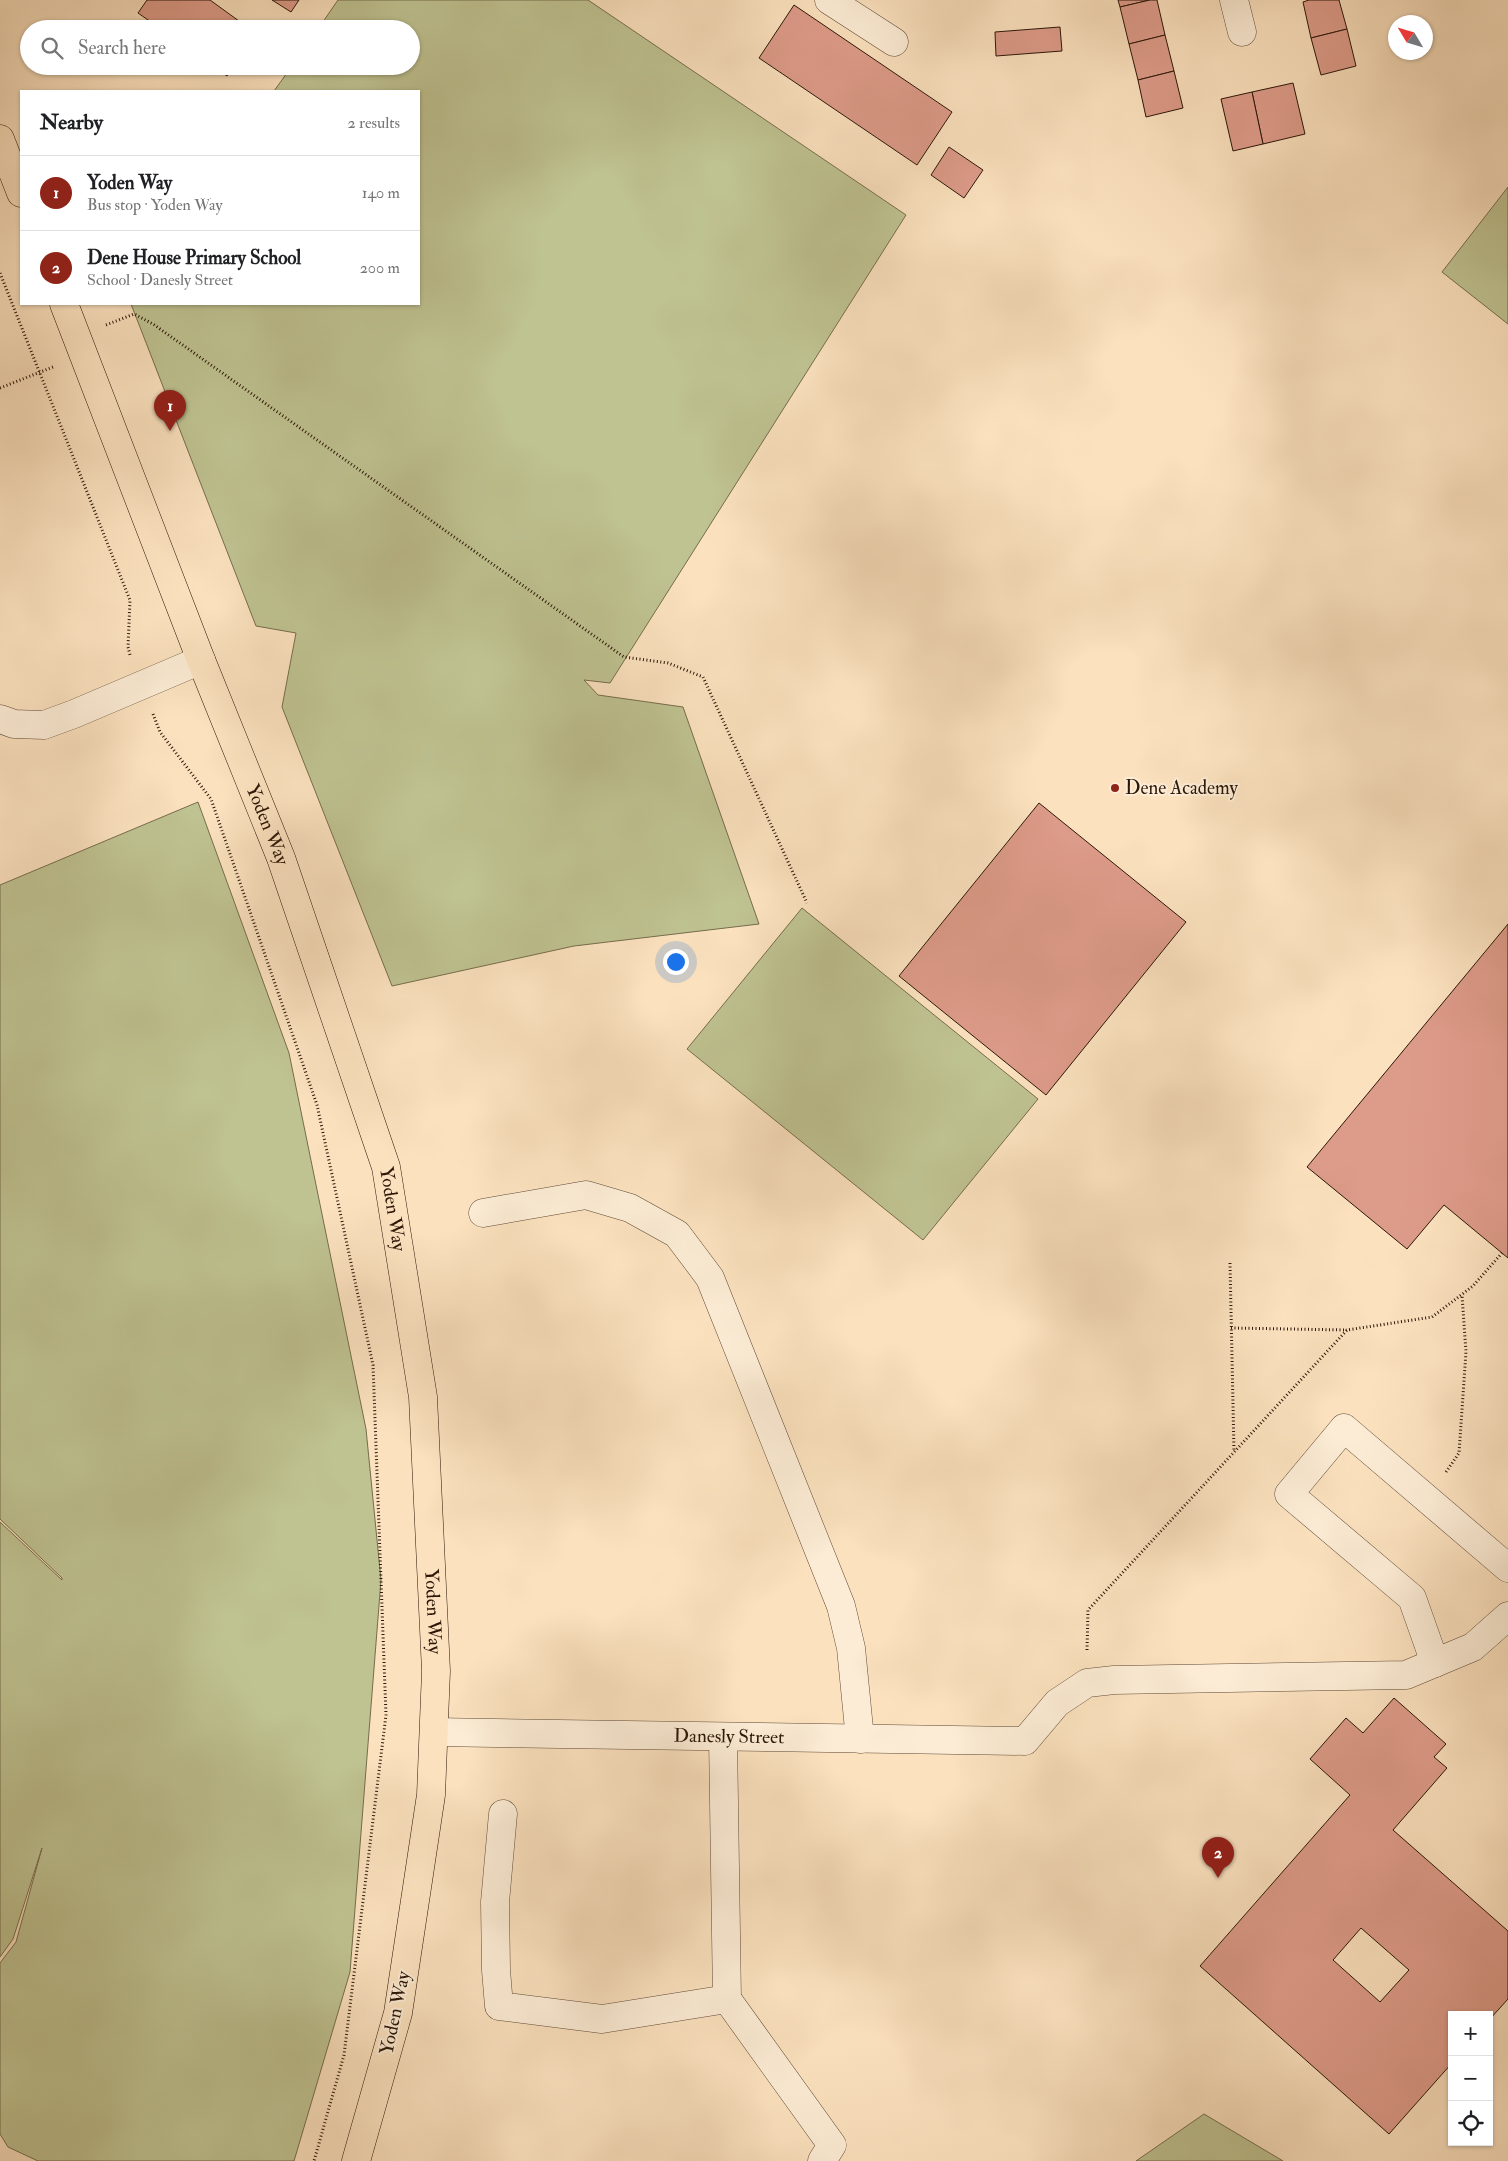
<!DOCTYPE html>
<html lang="en">
<head>
<meta charset="utf-8">
<style>
	:root { --surface:#fff; --page:#f6f6f6; --text:#202124; --muted:#757577; --line:#e0e0e0; --accent:#8f2418 }
	body { margin:0; font-family:"IM FELL Double Pica",serif; background:var(--page); color:var(--text) }
	.controls { position:absolute; right:15px; bottom:15px; display:grid; overflow:hidden; border-radius:0px; box-shadow:0 1px 4px #0004 }
	.controls button { width:45px; height:45px; display:grid; place-items:center; padding:0; border:0; border-bottom:1px solid var(--line); background:var(--surface); color:var(--text); font:25px sans-serif }
	.compass { position:absolute; left:1388px; top:15px; width:45px; height:45px; border-radius:50%; background:var(--surface); box-shadow:0 1px 4px #0004; rotate:308deg }
	.you { position:absolute; left:675px; top:961px; width:18px; height:18px; margin:-12px; border:4px solid #fff; border-radius:50%; background:#1a73e8; box-shadow:0 0 0 8px #1a73e833 }
	.badge { display:grid; place-items:center; width:32px; height:32px; border-radius:50%; background:var(--accent); color:#fff; font-size:16px; font-weight:700 }
	.pin { position:absolute; translate:-50% -41px; filter:drop-shadow(0 1px 2px #0008) }
	.pin::after { content:''; position:absolute; top:26px; width:18px; height:15px; background:inherit; clip-path:polygon(0 0,100% 0,50% 100%) }
	.list { margin:0; padding:0; list-style:none }
	h2 { display:flex; justify-content:space-between; align-items:center; height:65px; margin:0; padding:0 20px; font-size:21px }
	h2 small { font-size:16px; font-weight:400; color:var(--muted) }
	.list li { display:grid; grid-template-columns:32px 1fr auto; gap:15px; align-items:center; box-sizing:border-box; height:75px; padding:0 20px; border-top:1px solid var(--line) }
	.list b { display:block; font-size:19px; white-space:nowrap }
	.list p { margin:0; font-size:16px; white-space:nowrap; color:var(--muted) }
	.list em { font-size:16px; font-style:normal; color:var(--muted) }
	.icon { flex:none; width:28px; height:28px; fill:none; stroke:currentColor; stroke-width:2; stroke-linecap:round; stroke-linejoin:round }
	.map { position:relative; flex:none; width:1508px; height:2161px; overflow:hidden }
	.search { position:absolute; background:var(--surface); box-shadow:0 1px 4px #0004; left:20px; top:20px; width:400px; height:55px; display:flex; align-items:center; gap:12px; box-sizing:border-box; padding:0 18px; border-radius:28px; color:var(--muted); font-size:19px }
	.panel { position:absolute; background:var(--surface); box-shadow:0 1px 4px #0004; left:20px; top:90px; width:400px; height:215px; border-radius:0px }
	.map>svg:first-child { display:block }
	.green { fill:#bfc291; stroke:#766c4c }
	.building { fill:#dd9b89; stroke:#2c1708; fill-rule:evenodd }
	.lines { fill:none; stroke-linecap:round; stroke-linejoin:round }
	.minor-casing { stroke:#604a36; stroke-width:29 }
	.major-casing { stroke:#2c1708; stroke-width:29 }
	.path { stroke:#2c1708; stroke-width:3; stroke-dasharray:1 2.5; stroke-linecap:butt }
	.minor { stroke:#fcecd5; stroke-width:28 }
	.major { stroke:#fbe1be; stroke-width:28 }
	.poi-dot { fill:#8f2418; stroke:#fcecd5; stroke-width:2 }
	.labels { text-anchor:middle; dominant-baseline:central; stroke-width:4; stroke-linejoin:round; paint-order:stroke }
	.poi-label { font-size:19px; fill:#2c1708; stroke:#fcecd5; text-anchor:start }
	.street-label { font-size:19px; fill:#2c1708; stroke:#fcecd5 }
</style>
</head>
<body>
<div class="map">
<svg width="1508" height="2161" viewBox="0 0 1508 2161">
	<rect width="100%" height="100%" fill="#fbe1be"/>
	<filter id="stains"><feTurbulence type="fractalNoise" baseFrequency=".004" numOctaves="4"/><feColorMatrix values="0 0 0 0 .2 0 0 0 0 .09 0 0 0 0 .02 0 0 0 .5 -.17"/></filter>
	<radialGradient id="worn" r=".72"><stop offset=".6" stop-color="#630" stop-opacity="0"/><stop offset="1" stop-color="#630" stop-opacity=".3"/></radialGradient>
	<g class="green">
		<path d="M338,0h250l318,215 -296,468 -26,-3 14,15 85,12 76,217 -185,22 -182,40 -110,-279 14,-74 -40,-7 -125,-322h288v-213h-145l18,-25h119v-37h-93z"/>
		<path d="M1508,187v137l-66,-52z"/>
		<path d="M198,802l91,251 77,376 15,151 -31,392 -56,189h-256l-30,-14 -8,-13v-171l16,-21 26,-94 -29,91 -13,18v-435l62,58v-2l-62,-59v-634z"/>
		<path d="M802,908l236,191 -115,141 -236,-191z"/>
		<path d="M1204,2114l79,47h-147z"/>
	</g>
	<g class="building">
		<path d="M147,0h63l40,29h-89l-23,-16z"/>
		<path d="M272,0h27l-8,12z"/>
		<path d="M1118,0h32l-30,7z"/>
		<path d="M1150,0h7l8,35 -36,9 -9,-37z"/>
		<path d="M1309,0h30l8,29 -36,9 -8,-36z"/>
		<path d="M794,5l158,107 -35,53 -158,-107z"/>
		<path d="M1060,27l2,24 -66,5 -1,-24z"/>
		<path d="M1347,29l9,37 -35,9 -10,-37z"/>
		<path d="M1165,35l9,36 -36,9 -9,-36z"/>
		<path d="M213,66h21l-7,10z"/>
		<path d="M1174,71l9,37 -37,9 -8,-37z"/>
		<path d="M1293,83l12,51 -42,10 -11,-52z"/>
		<path d="M1252,92l11,52 -30,7 -12,-52z"/>
		<path d="M949,147l34,23 -19,28 -33,-23z"/>
		<path d="M1039,803l147,119 -140,173 -147,-119z"/>
		<path d="M1508,924v334l-64,-53 -37,44 -100,-82z"/>
		<path d="M1394,1698l52,46 -12,13 13,11 -54,62 115,101v68l-19,21v-5h-37v48l-63,71 -189,-168 150,-171 -40,-36 36,-41 17,15zM1361,1928l48,42 -29,32 -47,-42z"/>
	</g>
	<g class="lines">
		<defs>
			<g id="minor">
				<path d="M829,0l65,42"/>
				<path d="M1234,0l8,32"/>
				<path d="M0,719l14,5 30,1 30,-11 127,-54"/>
				<path d="M483,1213l103,-18 44,13 47,26 33,44 131,328 10,42 9,91"/>
				<path d="M1435,1663l-23,-65 -123,-104 55,-66 164,140"/>
				<path id="s1" d="M434,1732l591,9 32,-38 30,-20 27,-3 292,-5 67,-28 35,-31"/>
				<path d="M503,1814l-8,88 1,68 3,36 103,13 125,-20 -4,-262"/>
				<path d="M727,1999l105,146 -10,16"/>
			</g>
			<g id="major">
				<path d="M0,139l21,54"/>
				<path id="s2" d="M64,304l137,356 80,198 105,309 37,230 13,274 -5,124 -33,218 -42,148"/>
			</g>
		</defs>
		<use href="#minor" class="minor-casing"/>
		<use href="#major" class="major-casing"/>
		<g class="path">
			<path d="M0,273l130,327 -2,47 2,8"/>
			<path d="M106,325l28,-11 19,10 471,333 44,6 35,14 104,226"/>
			<path d="M0,388l53,-21"/>
			<path d="M153,714l7,18 51,67 106,306 56,260 13,350 -42,340 -30,106"/>
			<path d="M1230,1263l4,189"/>
			<path d="M1231,1328l116,2"/>
			<path d="M1446,1472l13,-19 7,-101 -4,-57"/>
			<path d="M1087,1650l1,-40 259,-280 85,-13 41,-31 29,-33"/>
		</g>
		<use href="#minor" class="minor"/>
		<use href="#major" class="major"/>
	</g>
	<circle class="poi-dot" cx="1115" cy="788" r="5"/>
	<g class="labels">
		<g class="poi-label">
			<text x="1125" y="788">Dene Academy</text>
		</g>
		<g class="street-label">
			<text stroke="none"><textPath href="#s2" startOffset="559">Yoden Way</textPath></text>
			<text stroke="none"><textPath href="#s2" startOffset="964">Yoden Way</textPath></text>
			<text stroke="none"><textPath href="#s2" startOffset="1369">Yoden Way</textPath></text>
			<text stroke="none"><textPath href="#s1" startOffset="295">Danesly Street</textPath></text>
			<text transform="translate(395 2013) rotate(-78)">Yoden Way</text>
		</g>
	</g>
	<rect width="100%" height="100%" filter="url(#stains)"/>
	<rect width="100%" height="100%" fill="url(#worn)"/>
</svg>
<div class="controls">
<button>+</button>
<button>−</button>
<button><svg class="icon" aria-label="locate" viewBox="0 0 24 24"><circle cx="12" cy="12" r="6"/><path d="M12 2v4M12 18v4M2 12h4M18 12h4"/></svg></button>
</div>
<svg class="compass" viewBox="-18 -18 36 36"><path d="M0-13l5 13h-10z" fill="#e53935"/><path d="M0 13l5-13h-10z" fill="#757577"/></svg>
<div class="you"></div>
<div class="pin badge" style="left:170px;top:431px">1</div>
<div class="pin badge" style="left:1218px;top:1878px">2</div>
<div class="search"><svg class="icon" aria-label="search" viewBox="0 0 24 24"><circle cx="10" cy="10" r="6"/><path d="M15 15l6 6"/></svg>Search here</div>
<section class="panel">
<h2>Nearby<small>2 results</small></h2>
<ul class="list">
<li><span class="badge">1</span><div><b>Yoden Way</b><p>Bus stop · Yoden Way</p></div><em>140 m</em></li>
<li><span class="badge">2</span><div><b>Dene House Primary School</b><p>School · Danesly Street</p></div><em>200 m</em></li>
</ul>
</section>
</div>
</body>
</html>
